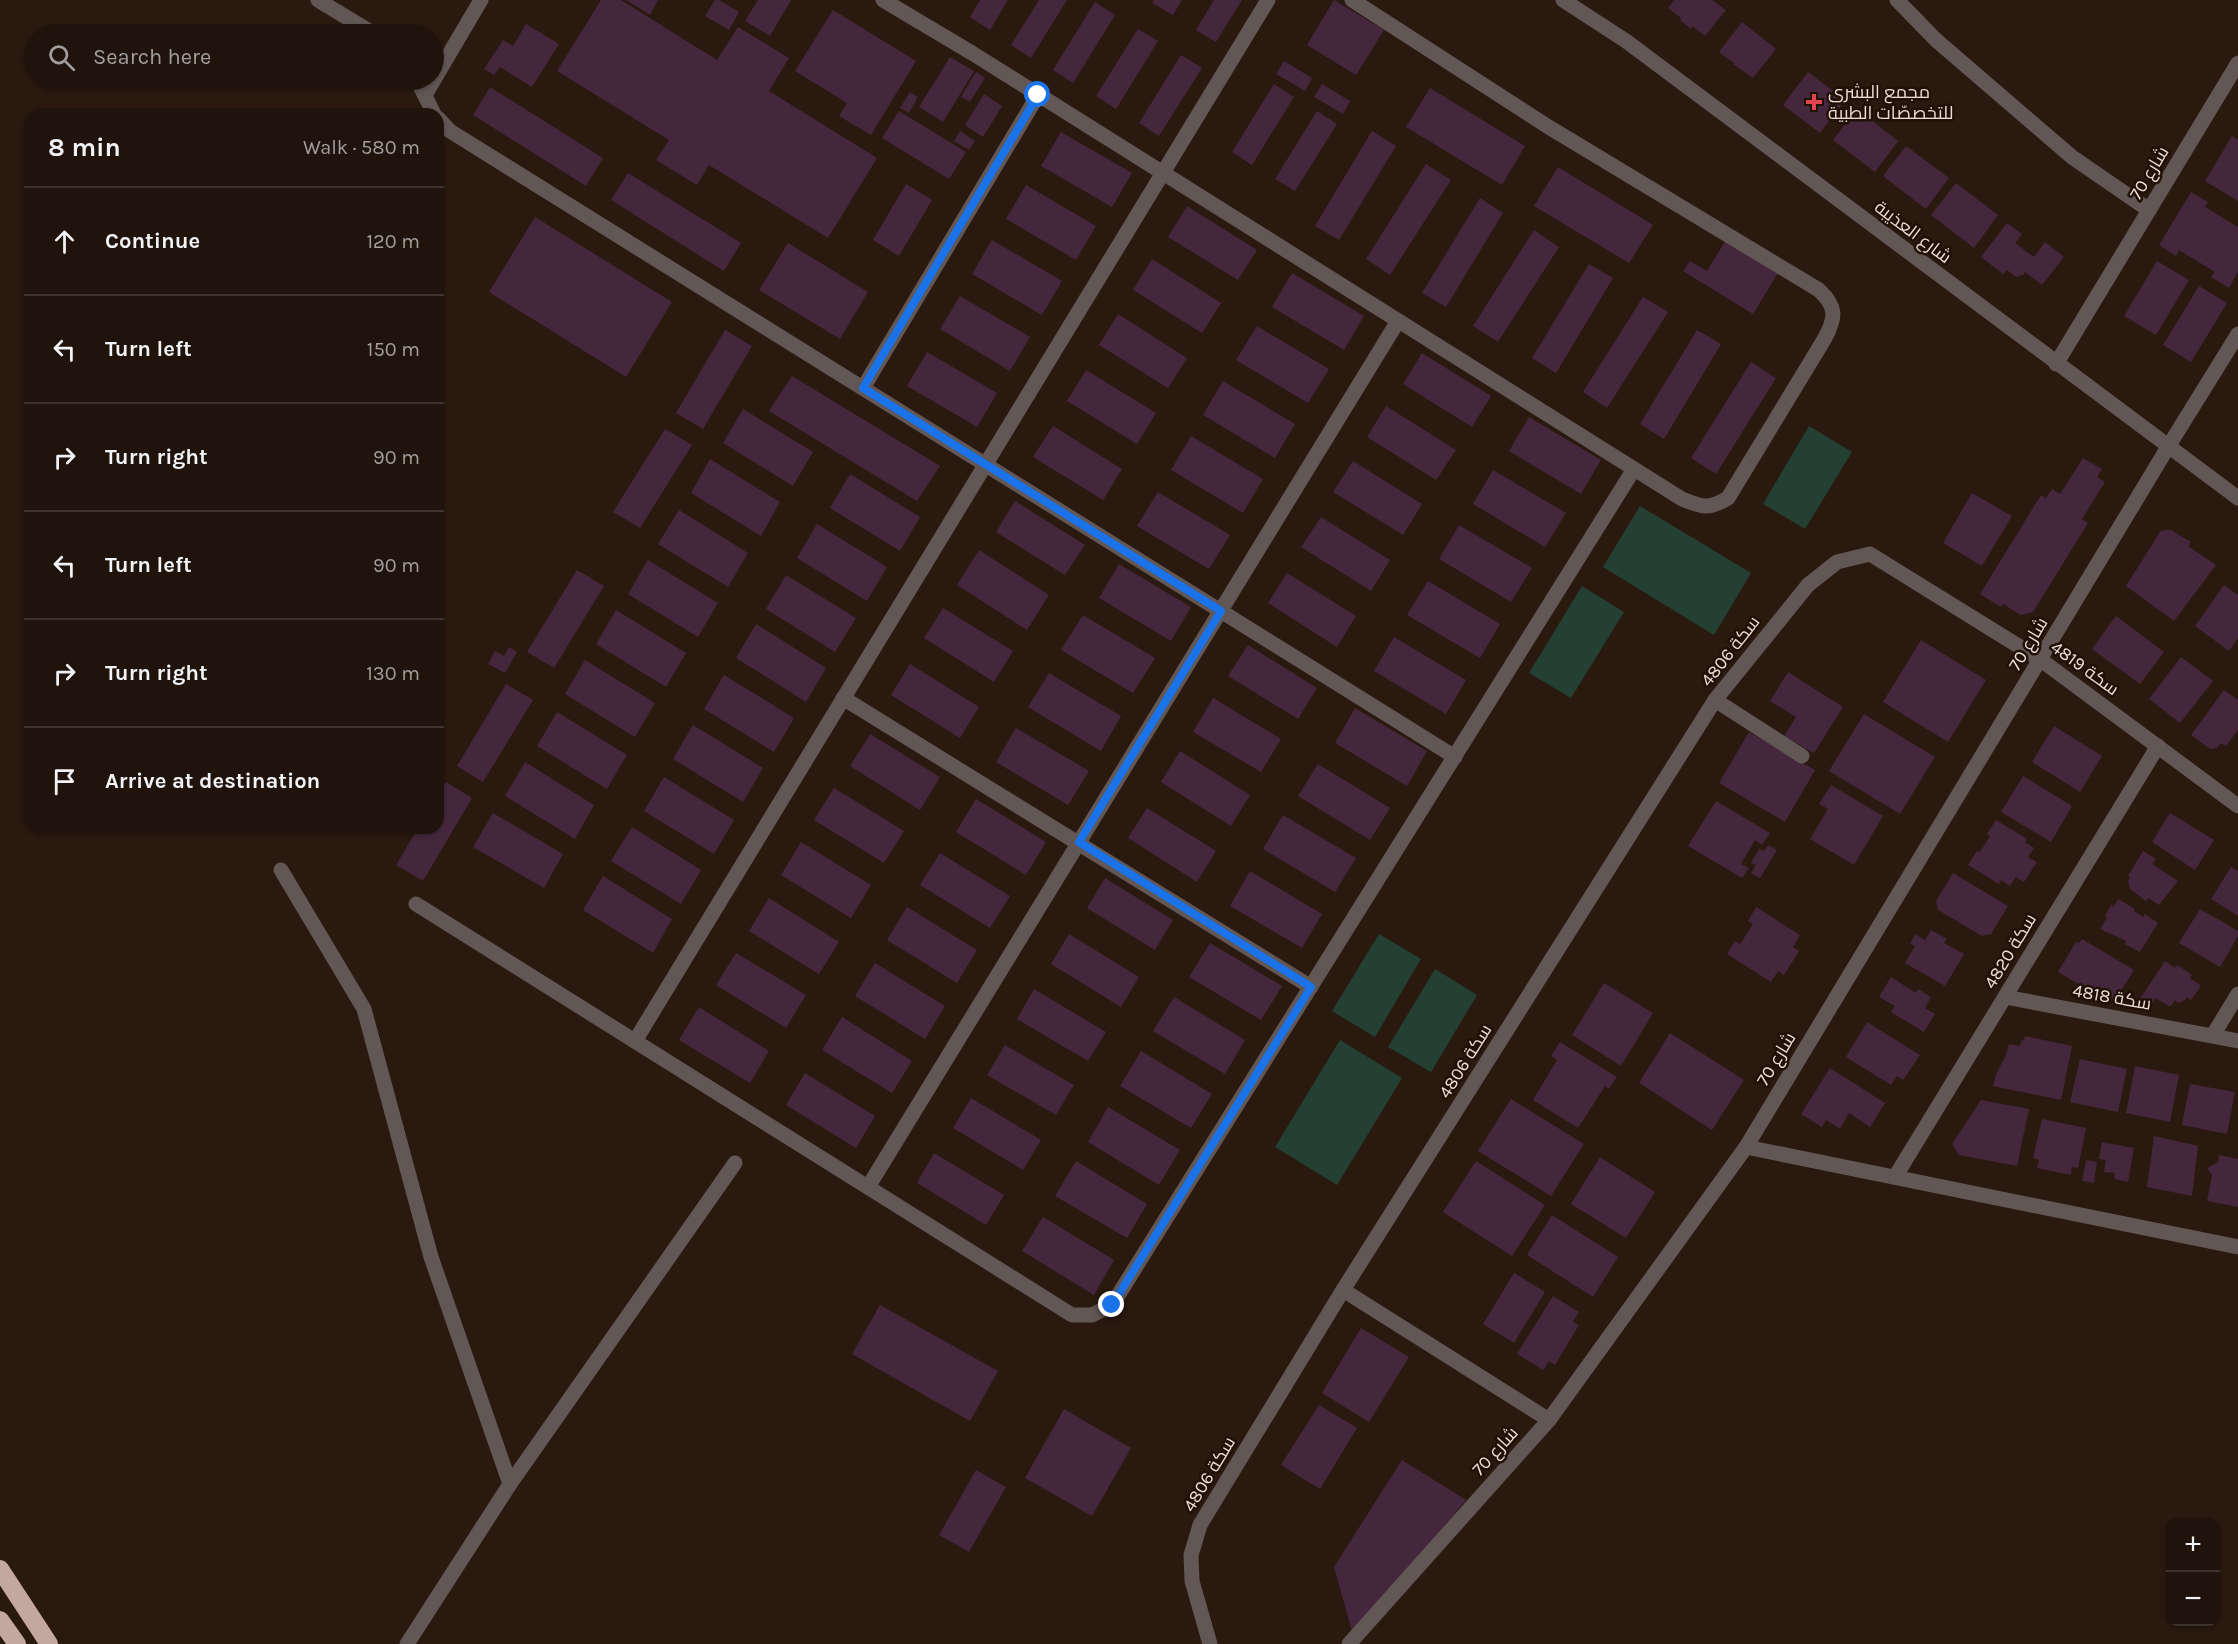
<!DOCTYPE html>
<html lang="en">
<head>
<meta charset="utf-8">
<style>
	:root { --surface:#20130b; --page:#2d2019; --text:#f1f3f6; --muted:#a29e9d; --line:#3d322c }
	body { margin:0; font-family:Karla,Cairo,sans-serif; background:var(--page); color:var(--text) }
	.controls { position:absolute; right:18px; bottom:18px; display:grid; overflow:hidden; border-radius:12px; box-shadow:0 2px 4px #0004 }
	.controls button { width:54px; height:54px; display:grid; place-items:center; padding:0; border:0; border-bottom:2px solid var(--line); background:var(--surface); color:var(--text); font:30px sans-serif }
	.stop { position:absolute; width:18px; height:18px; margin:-14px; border:4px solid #1a73e8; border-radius:50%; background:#fff }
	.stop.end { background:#1a73e8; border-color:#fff; box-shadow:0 2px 6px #0008 }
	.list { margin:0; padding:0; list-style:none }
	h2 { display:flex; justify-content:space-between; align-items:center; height:78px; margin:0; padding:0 24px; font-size:26px }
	h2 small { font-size:20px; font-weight:400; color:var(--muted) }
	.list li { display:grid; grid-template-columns:39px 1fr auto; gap:18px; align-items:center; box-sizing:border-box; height:108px; padding:0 24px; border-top:2px solid var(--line) }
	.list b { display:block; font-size:22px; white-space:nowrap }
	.list em { font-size:20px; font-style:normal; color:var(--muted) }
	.icon { flex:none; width:33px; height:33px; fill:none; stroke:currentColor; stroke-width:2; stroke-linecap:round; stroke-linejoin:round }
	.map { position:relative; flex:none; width:2238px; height:1644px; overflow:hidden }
	.search { position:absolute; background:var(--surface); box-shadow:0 2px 4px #0004; left:24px; top:24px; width:420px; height:66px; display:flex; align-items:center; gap:15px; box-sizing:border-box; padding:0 21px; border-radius:33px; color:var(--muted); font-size:22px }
	.panel { position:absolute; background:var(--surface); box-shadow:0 2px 4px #0004; left:24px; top:108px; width:420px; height:726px; border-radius:18px }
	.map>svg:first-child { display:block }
	.green { fill:#234033 }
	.building { fill:#44273c }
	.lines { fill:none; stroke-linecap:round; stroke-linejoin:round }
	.minor { stroke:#625755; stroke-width:15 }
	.highway { stroke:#c3a8a1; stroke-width:18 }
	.route { stroke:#1a73e8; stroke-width:8 }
	.health-dot { fill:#e0444e; stroke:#211006; stroke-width:2 }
	.labels { text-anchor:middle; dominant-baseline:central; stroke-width:5; stroke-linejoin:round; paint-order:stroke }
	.poi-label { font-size:18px; fill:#eaddd6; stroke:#211006; text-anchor:start }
	.street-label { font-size:18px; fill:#eaddd6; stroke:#211006 }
</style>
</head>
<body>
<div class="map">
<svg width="2238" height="1644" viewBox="0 0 2238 1644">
	<rect width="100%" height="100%" fill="#2a190f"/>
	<g class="green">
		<path d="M1809,426l43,26 -47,77 -42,-25z"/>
		<path d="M1640,506l111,67 -37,62 -111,-68z"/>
		<path d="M1582,586l42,26 -53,86 -42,-25z"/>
		<path d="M1379,934l42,25 -46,78 -43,-26z"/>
		<path d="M1435,969l42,26 -46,77 -43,-25z"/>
		<path d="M1340,1040l62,38 -65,107 -62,-38z"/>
	</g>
	<g class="building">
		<path d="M601,0h20l96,60 21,-33 51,31 -20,33 108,67 -49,80 -119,-73 -12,20 -41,-25 13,-20 -112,-69z"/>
		<path d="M626,0h32l-8,15z"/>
		<path d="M715,0h4l20,12 -10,18 -24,-14z"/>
		<path d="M758,0h33l-21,36 -25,-15z"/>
		<path d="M980,0h28l-18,30 -20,-13z"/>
		<path d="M1039,0h28l-36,58 -20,-13z"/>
		<path d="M1154,0h28l-9,15 -21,-12z"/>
		<path d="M1214,0h28l-26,42 -20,-12z"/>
		<path d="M1334,0l50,30 -28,45 -49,-30z"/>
		<path d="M1674,0h38l14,10 -21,26 -13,-10 -1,3 -11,-9 1,-2 -13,-10z"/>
		<path d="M1095,2l20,13 -42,68 -20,-13z"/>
		<path d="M833,10l83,51 -45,74 -32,-19 8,-13 -52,-32z"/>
		<path d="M1742,22l34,27 -23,29 -20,-14 1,-1 -15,-11z"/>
		<path d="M526,24l33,20 -27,43 -32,-20 -6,8 -10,-6 19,-29 10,6z"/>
		<path d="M1138,29l20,12 -42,68 -20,-13z"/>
		<path d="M1181,55l21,13 -43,68 -20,-13z"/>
		<path d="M950,57l24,14 -31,51 -24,-15z"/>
		<path d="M1284,61l28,17 -7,13 -29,-17z"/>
		<path d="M976,72l9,6 -15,24 -9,-5z"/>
		<path d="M1808,72l37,28 -25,33 -37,-28z"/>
		<path d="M1274,84l20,13 -42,68 -20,-13z"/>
		<path d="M1322,84l28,17 -7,13 -29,-17z"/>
		<path d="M490,87l113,71 -17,28 -113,-71z"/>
		<path d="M1430,88l95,58 -23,39 -96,-58z"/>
		<path d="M910,92l8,5 -9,16 -9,-5z"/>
		<path d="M984,94l18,12 -19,31 -18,-12z"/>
		<path d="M1857,109l41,32 -23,31 -42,-32z"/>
		<path d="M899,111l67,41 -17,27 -67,-41z"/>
		<path d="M1317,111l20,13 -42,67 -20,-12z"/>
		<path d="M960,131l15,10 -6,9 -15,-9z"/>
		<path d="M1372,131l24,15 -57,94 -24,-14z"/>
		<path d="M1061,132l71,41 -20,34 -71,-41z"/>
		<path d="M2232,136l6,4v61l-33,-20z"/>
		<path d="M1906,146l43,32 -23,31 -43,-33z"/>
		<path d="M1426,164l25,16 -61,95 -24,-16z"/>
		<path d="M1558,167l95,58 -24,38 -95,-57z"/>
		<path d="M628,173l113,70 -17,28 -113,-71z"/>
		<path d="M1956,183l42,32 -24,33 -43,-33z"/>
		<path d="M906,184l26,16 -33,56 -26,-16z"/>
		<path d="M1026,185l70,41 -20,34 -70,-41z"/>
		<path d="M2191,192l17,10 -3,5 33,20v45l-9,16 -18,-11 4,-5 -36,-22 -3,6 -17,-11z"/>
		<path d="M1480,198l23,15 -57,94 -24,-14z"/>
		<path d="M1187,206l70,44 -19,30 -70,-43z"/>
		<path d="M535,217l137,85 -46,75 -137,-85z"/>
		<path d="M2007,223l15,11 -7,9 19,14 11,-15 19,15 -22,28 -17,-13 -2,3 -7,2 -9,-7 -4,4 -22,-17z"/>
		<path d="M1534,230l25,17 -61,95 -25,-16z"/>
		<path d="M992,240l70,41 -20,34 -70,-41z"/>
		<path d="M1726,240l52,33 -25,41 -70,-43 7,-10 17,10z"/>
		<path d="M788,243l80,49 -28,47 -81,-49z"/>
		<path d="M1152,259l69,44 -19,30 -69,-43z"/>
		<path d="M2157,261l32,19 -33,55 -32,-19z"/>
		<path d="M1589,264l24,14 -57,95 -24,-15z"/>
		<path d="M1292,273l72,43 -20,34 -72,-43z"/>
		<path d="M2199,286l28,17 -36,59 -28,-17z"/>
		<path d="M960,296l70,41 -20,34 -70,-42z"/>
		<path d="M1643,297l25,15 -61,96 -24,-16z"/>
		<path d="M1118,314l69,44 -19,30 -69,-43z"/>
		<path d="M1257,326l72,43 -21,34 -72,-43z"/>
		<path d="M725,330l27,16 -49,83 -27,-16z"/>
		<path d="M1697,330l24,14 -57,95 -24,-15z"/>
		<path d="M927,352l70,41 -20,34 -70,-41z"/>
		<path d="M1422,353l69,43 -19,31 -69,-43z"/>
		<path d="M1751,362l25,16 -60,96 -25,-16z"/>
		<path d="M1086,370l70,43 -19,31 -70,-43z"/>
		<path d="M792,376l148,90 -23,35 -148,-90z"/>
		<path d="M1223,381l72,43 -20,34 -72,-43z"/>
		<path d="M1386,406l70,44 -20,30 -69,-43z"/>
		<path d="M743,409l70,43 -20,34 -70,-43z"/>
		<path d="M1529,417l72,43 -20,34 -72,-43z"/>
		<path d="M1053,426l69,43 -19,31 -70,-43z"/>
		<path d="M665,429l27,16 -52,83 -27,-16z"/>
		<path d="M1191,436l72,43 -20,34 -72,-43z"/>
		<path d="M2083,458l19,11 -5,8 8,5 -23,37 6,4 -55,89 -12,3 -18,-11 -2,3 -21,-13 61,-99 5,3 6,-9 8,5z"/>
		<path d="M710,459l70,43 -19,34 -70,-43z"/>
		<path d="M1353,461l69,43 -19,31 -70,-43z"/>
		<path d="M1493,470l73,43 -21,34 -72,-43z"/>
		<path d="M850,474l70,43 -20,34 -70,-43z"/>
		<path d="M1158,492l72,43 -21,34 -72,-43z"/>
		<path d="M1972,493l40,23 -30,50 -39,-23z"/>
		<path d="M1015,501l70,44 -20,30 -69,-43z"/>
		<path d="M679,510l69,43 -20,34 -70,-43z"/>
		<path d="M1321,517l69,43 -19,31 -70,-44z"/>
		<path d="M817,524l70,43 -20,34 -70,-43z"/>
		<path d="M1459,525l73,43 -21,34 -72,-43z"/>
		<path d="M2165,530h6l20,12 -3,4 28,19 -42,56 -48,-35 34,-54z"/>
		<path d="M979,550l70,45 -22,35 -70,-45z"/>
		<path d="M648,560l70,43 -20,34 -70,-43z"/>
		<path d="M1119,564l72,43 -20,34 -72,-43z"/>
		<path d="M577,570l27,16 -50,82 -27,-16z"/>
		<path d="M1287,573l69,43 -19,31 -69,-44z"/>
		<path d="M786,575l70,43 -21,34 -69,-43z"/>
		<path d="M1428,581l72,43 -20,34 -73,-43z"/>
		<path d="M2224,585l14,10v43l-9,13 -34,-25z"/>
		<path d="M943,608l70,43 -19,31 -70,-44z"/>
		<path d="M616,610l70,43 -20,34 -70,-43z"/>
		<path d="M1083,615l72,43 -22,35 -72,-43z"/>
		<path d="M2116,616l48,36 -24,32 -48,-35z"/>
		<path d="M756,624l70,44 -20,34 -70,-44z"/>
		<path d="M1394,637l72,43 -20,34 -72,-43z"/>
		<path d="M1921,640l65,40 -38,62 -65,-40z"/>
		<path d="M1248,645l69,43 -19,31 -70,-43z"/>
		<path d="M509,647l8,5 -12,21 -17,-9 7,-13 9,5z"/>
		<path d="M2181,657l32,24 -33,42 -31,-24z"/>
		<path d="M585,660l70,43 -20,34 -70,-43z"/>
		<path d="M910,664l69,43 -19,31 -69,-43z"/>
		<path d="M1788,672l55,35 -29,46 -30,-17 12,-19 -26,-16z"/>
		<path d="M1049,673l72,43 -20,35 -73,-44z"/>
		<path d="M724,675l70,43 -20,34 -70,-43z"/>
		<path d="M506,684l27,16 -50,82 -26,-16z"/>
		<path d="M2224,690l14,10v30l-12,16 -5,-3 -4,5 -7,1 -19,-14z"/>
		<path d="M1213,698l68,41 -20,33 -68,-40z"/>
		<path d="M1355,708l72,43 -20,35 -72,-43z"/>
		<path d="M557,712l70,43 -20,34 -70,-43z"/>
		<path d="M1864,714l71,43 -35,57 -71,-43z"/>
		<path d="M693,725l70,43 -20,34 -70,-43z"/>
		<path d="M2054,726l48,30 -22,36 -48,-30z"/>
		<path d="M1016,728l73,43 -21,34 -72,-43z"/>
		<path d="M1749,732l66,38 -30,52 -66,-39z"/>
		<path d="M870,734l70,43 -20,33 -70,-44z"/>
		<path d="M1180,751l70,44 -19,31 -70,-44z"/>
		<path d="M525,762l69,43 -19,34 -70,-43z"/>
		<path d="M1318,764l72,44 -20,32 -72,-44z"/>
		<path d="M2023,776l49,30 -21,36 -50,-30z"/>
		<path d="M664,777l70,43 -20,34 -70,-43z"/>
		<path d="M446,782l26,16 -49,83 -27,-16 22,-37h20v-33z"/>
		<path d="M1831,785l52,31 -29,49 -44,-26 18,-30 -9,-5z"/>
		<path d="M834,788l70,43 -20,32 -70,-43z"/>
		<path d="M976,799l70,43 -20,33 -70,-43z"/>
		<path d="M1716,801l54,32 -8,12 -7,-5 -14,24 8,4 -7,10 -54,-32z"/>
		<path d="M1147,808l69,43 -19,31 -69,-44z"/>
		<path d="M493,813l70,41 -19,34 -71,-41z"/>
		<path d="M2170,813l44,27 -19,30 -43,-28z"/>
		<path d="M1283,815l73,43 -21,34 -72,-43z"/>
		<path d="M1996,820l31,19 -2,3 9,6 -6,9 9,5 -13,20 -8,-5 -6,9 -9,-6 -2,4 -31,-19 9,-14 3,1 10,-16 -3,-2z"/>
		<path d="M632,827l69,43 -20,34 -70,-43z"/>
		<path d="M801,842l70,43 -20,33 -70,-43z"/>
		<path d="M1768,845l9,5 -17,28 -9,-5 5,-8 -5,-2 8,-14 5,2z"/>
		<path d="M2143,851l13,8 -4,5 26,17 -19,24 -11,-7 -2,3 -16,-12 -2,-8 2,-4 -2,-1z"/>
		<path d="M940,853l70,43 -20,32 -70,-43z"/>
		<path d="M2231,867l7,4v45l-27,-17z"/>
		<path d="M1250,871l72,43 -20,34 -72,-42z"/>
		<path d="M1953,873l55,33 -17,28 -9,2 -44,-26 -2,-9z"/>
		<path d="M603,876l69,43 -19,34 -70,-43z"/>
		<path d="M1105,878l68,42 -18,30 -68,-42z"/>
		<path d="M769,898l70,44 -20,32 -70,-43z"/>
		<path d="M2118,899l17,10 -1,2 9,6 2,-3 13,9 -18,29 -15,-8 1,-3 -26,-12 7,-11 -2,-2 6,-11 3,2z"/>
		<path d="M907,907l70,43 -20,33 -70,-43z"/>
		<path d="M1756,907l44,28 -7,12 6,4 -15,24 -6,-4 -7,11 -44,-28 8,-13 5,3 13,-20 -5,-3z"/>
		<path d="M2200,909l38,22v5l-18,31 -41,-24z"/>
		<path d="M1931,930l16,9 -3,4 20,11 -19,32 -40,-23 10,-17 -5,-2 5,-10 10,6z"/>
		<path d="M1069,934l70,43 -18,30 -70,-43z"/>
		<path d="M2082,939l52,31 -19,30 -13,-8 -2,5 -42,-25 18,-30 3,1z"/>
		<path d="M1210,943l72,43 -21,34 -72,-43z"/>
		<path d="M736,953l70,42 -20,33 -70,-43z"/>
		<path d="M2165,961l10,7 2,-3 15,10 -2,3 11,8 -10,14 -4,-3 -3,4 -6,2 -3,-3 -5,7 -14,-9 -6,8 -10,-7z"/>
		<path d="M875,963l70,43 -20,33 -70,-43z"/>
		<path d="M1891,977l25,16 2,-4 13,8 -6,11 10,6 -11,18 -33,-20 4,-6 -16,-9z"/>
		<path d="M1604,983l49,30 -32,53 -49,-31z"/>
		<path d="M1034,989l72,43 -18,29 -71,-42z"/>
		<path d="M1174,997l71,43 -20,34 -72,-43z"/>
		<path d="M699,1007l70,44 -19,32 -71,-43z"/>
		<path d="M842,1017l70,44 -20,32 -70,-43z"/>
		<path d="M1867,1022l53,33 -17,25 -6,-4 -6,9 -45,-28z"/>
		<path d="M1670,1033l74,47 -32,50 -73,-47z"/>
		<path d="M2025,1036l47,10 -11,54 -68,-14 3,-12 10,-19 3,-11 11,2 2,-7 2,1z"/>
		<path d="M1560,1042l57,35 -8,12 -4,-3 -27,42 -45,-28 24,-40 -6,-4z"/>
		<path d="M1005,1045l69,40 -18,30 -69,-40z"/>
		<path d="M1141,1051l71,43 -21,34 -71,-42z"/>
		<path d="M2080,1059l47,10 -9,43 -48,-10z"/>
		<path d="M2135,1066l44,9 -9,47 -44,-9z"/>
		<path d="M1830,1068l55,35 -15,24 -21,-14 -9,16 -14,-9 -4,7 -21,-13z"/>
		<path d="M805,1073l70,43 -19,32 -70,-43z"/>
		<path d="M2190,1084l45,8 -8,42 -45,-9z"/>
		<path d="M971,1098l70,42 -18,30 -70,-42z"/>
		<path d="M1511,1099l73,45 -33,52 -73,-45z"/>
		<path d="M1981,1100l48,9 -12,57 -58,-11 -7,-11z"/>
		<path d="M1108,1107l72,43 -21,35 -71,-43z"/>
		<path d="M2042,1119l44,9 -8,40 -6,-1 -1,8 -34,-7 2,-8 -6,-2z"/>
		<path d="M2154,1136l44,10 -6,50 -45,-9z"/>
		<path d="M2102,1142l32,6 -6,34 -14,-3 1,-6 -11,-1 2,-12 -7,-1z"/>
		<path d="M934,1153l70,42 -18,30 -69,-42z"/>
		<path d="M2219,1155l19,4v48l-31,-6 5,-26 -5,-7 11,-6z"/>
		<path d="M1600,1157l55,35 -29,46 -55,-34z"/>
		<path d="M2086,1160l11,2 -3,21 -12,-2z"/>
		<path d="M1076,1161l71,43 -20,34 -72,-42z"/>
		<path d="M1476,1161l69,44 -33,51 -69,-44z"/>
		<path d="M1552,1215l66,42 -25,40 -66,-42z"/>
		<path d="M1043,1217l71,43 -20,35 -72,-44z"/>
		<path d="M1514,1273l31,19 -31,51 -31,-19z"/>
		<path d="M1553,1296l26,16 -6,10 6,3 -24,40 -6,-4 -6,9 -26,-16z"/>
		<path d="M880,1305l118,66 -28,50 -118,-67z"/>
		<path d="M1361,1328l48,29 -40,65 -47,-29z"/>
		<path d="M1319,1405l38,23 -37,61 -39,-24z"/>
		<path d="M1064,1409l67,39 -39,68 -67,-38z"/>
		<path d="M1402,1460l64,40 -113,135 -19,-68z"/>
		<path d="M976,1470l30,17 -37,65 -30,-17z"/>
	</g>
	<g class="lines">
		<g class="minor">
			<path d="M318,0l56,34"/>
			<path d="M883,0l89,53 710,446c20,8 26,11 46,-1l97,-160c11,-21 12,-31 -6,-48l-272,-164 -195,-126"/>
			<path d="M1563,0l63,41 612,457"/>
			<path d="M1897,0l39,40 136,117 77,53"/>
			<path d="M417,80l17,34"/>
			<path d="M425,95l56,-95"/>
			<path d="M438,118l12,13 1005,626"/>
			<path d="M2056,364l182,-301"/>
			<path d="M863,388l175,-293"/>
			<path d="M843,698l468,289"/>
			<path d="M1715,700l87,56"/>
			<path d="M281,870l83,139 67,248 79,227"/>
			<path d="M416,904l656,411h20l20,-10 522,-836"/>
			<path d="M2005,997l233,44"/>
			<path d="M2213,1035l25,-41"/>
			<path d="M635,1041l633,-1041"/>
			<path d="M1746,1147l492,100"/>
			<path d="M1895,1177l263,-431"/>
			<path d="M868,1187l530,-866"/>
			<path d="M1343,1290l206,130"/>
			<path d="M407,1644l103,-160 225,-321"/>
			<path d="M1210,1644l-18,-63 -1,-26 9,-30 143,-235 372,-590 93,-115 29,-23 33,-8 171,106 197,146"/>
			<path d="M1349,1644l200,-224 197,-273 422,-700 70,-113"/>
		</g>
		<g class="highway">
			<path d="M0,1569l49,75"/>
			<path d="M0,1620l17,24"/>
		</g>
	</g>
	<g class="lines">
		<path class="route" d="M1038,95l-175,293 358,223 -142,231 232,145 -199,318"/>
	</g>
	<path class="health-dot" d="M1811 93h6v6h6v6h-6v6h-6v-6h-6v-6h6z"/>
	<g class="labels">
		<g class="poi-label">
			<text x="1828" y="92">مجمع البشرى<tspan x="1828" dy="21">للتخصصّات الطبية</tspan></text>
		</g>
		<g class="street-label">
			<text transform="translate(2149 173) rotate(-59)">شارع 70</text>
			<text transform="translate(1913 232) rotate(37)">شارع العذيبة</text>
			<text transform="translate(2028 644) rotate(-59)">شارع 70</text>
			<text transform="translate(1730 651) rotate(-52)">سكة 4806</text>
			<text transform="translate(2085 668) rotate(36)">سكة 4819</text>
			<text transform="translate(2010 951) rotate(-59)">سكة 4820</text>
			<text transform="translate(2112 997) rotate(10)">سكة 4818</text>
			<text transform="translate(1776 1059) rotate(-59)">شارع 70</text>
			<text transform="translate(1465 1061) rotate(-58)">سكة 4806</text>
			<text transform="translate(1495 1451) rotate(-48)">شارع 70</text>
			<text transform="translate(1209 1474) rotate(-59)">سكة 4806</text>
		</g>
	</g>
</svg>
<div class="controls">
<button>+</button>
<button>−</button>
</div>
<div class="stop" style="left:1038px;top:95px"></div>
<div class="stop end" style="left:1112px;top:1305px"></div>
<div class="search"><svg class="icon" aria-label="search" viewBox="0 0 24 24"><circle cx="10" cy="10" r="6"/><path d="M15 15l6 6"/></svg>Search here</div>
<section class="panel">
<h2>8 min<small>Walk · 580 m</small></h2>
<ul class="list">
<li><svg class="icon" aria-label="ahead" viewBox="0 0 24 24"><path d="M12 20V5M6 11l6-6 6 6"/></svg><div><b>Continue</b></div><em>120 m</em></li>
<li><svg class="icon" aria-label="left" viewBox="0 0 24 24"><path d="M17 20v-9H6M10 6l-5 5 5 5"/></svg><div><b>Turn left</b></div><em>150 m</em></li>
<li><svg class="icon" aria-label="right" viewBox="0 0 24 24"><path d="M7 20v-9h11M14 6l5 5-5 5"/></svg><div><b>Turn right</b></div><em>90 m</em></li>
<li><svg class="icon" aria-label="left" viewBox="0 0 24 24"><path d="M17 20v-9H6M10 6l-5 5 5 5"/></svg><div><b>Turn left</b></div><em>90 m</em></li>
<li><svg class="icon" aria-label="right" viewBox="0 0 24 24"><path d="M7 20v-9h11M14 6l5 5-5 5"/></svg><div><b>Turn right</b></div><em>130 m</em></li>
<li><svg class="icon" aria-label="arrive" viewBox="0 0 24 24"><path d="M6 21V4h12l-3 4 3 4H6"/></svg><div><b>Arrive at destination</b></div></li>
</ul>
</section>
</div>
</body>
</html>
